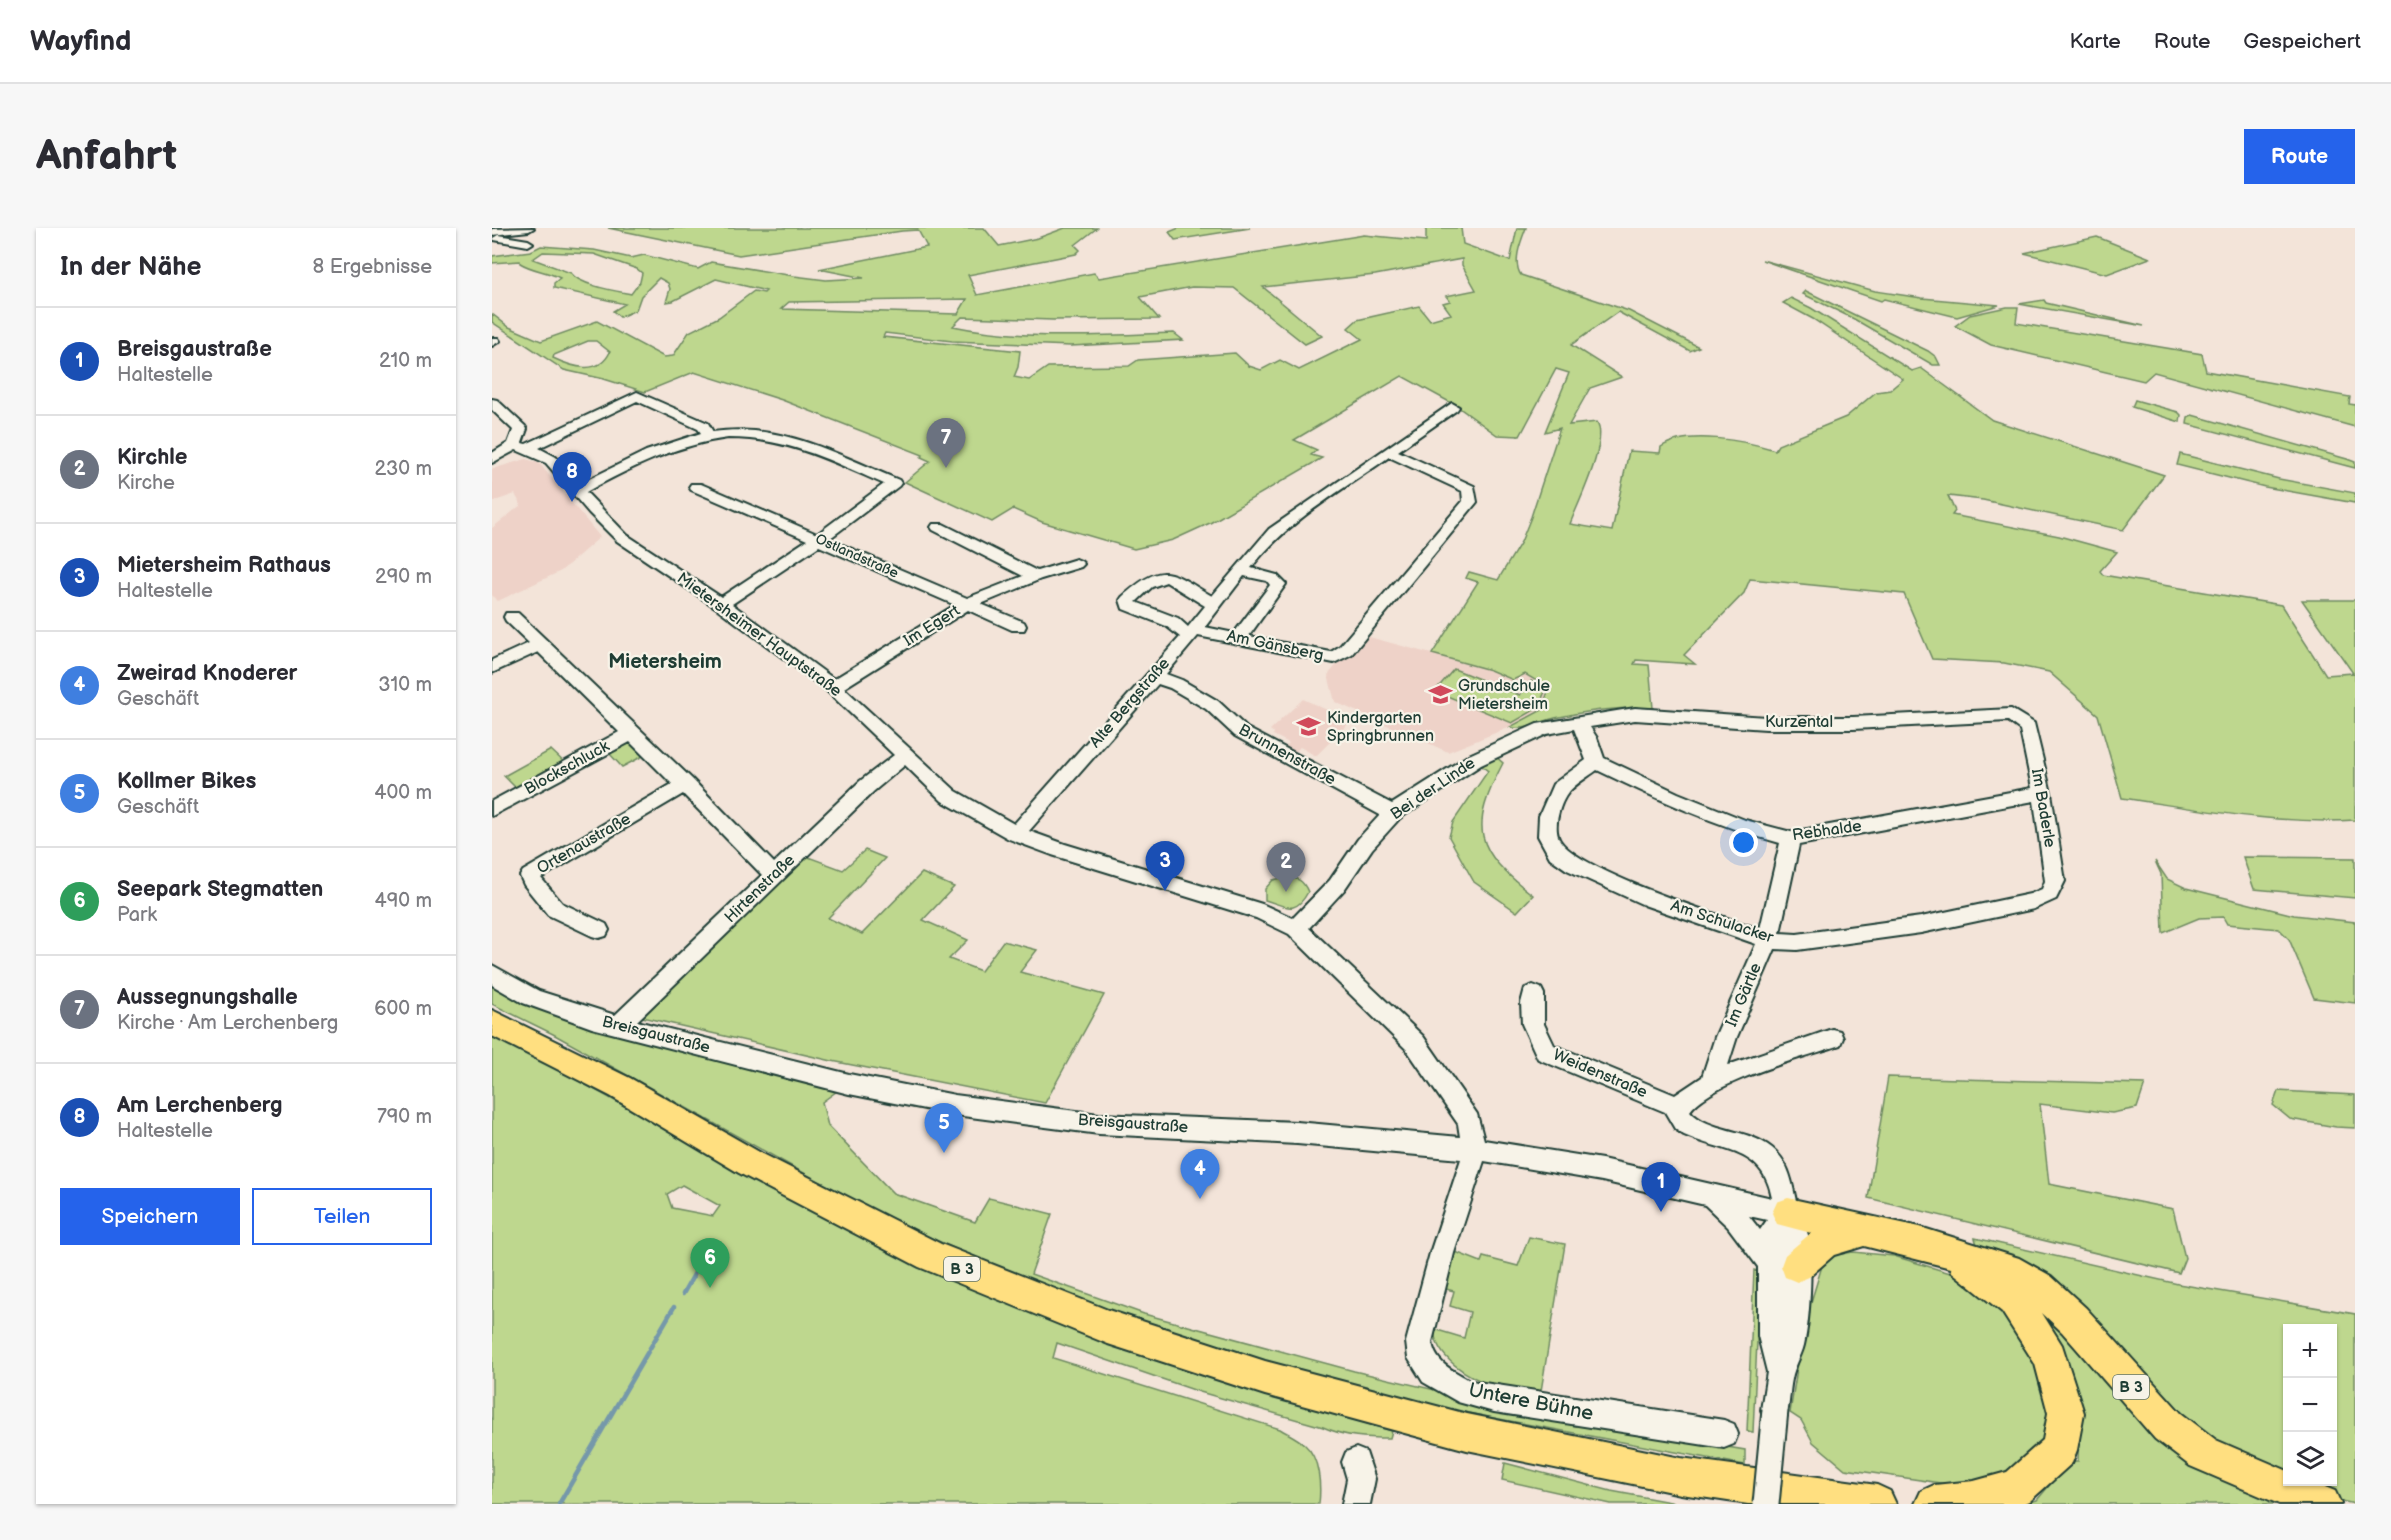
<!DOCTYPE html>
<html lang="de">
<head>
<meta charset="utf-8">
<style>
	:root { --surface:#fff; --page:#f7f7f7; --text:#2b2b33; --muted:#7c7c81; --line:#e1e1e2; --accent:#2563eb }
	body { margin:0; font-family:"Balsamiq Sans",sans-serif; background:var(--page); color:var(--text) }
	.controls { position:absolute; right:18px; bottom:18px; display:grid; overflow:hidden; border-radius:0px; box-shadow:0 2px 4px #0004 }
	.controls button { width:54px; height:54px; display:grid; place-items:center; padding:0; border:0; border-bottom:2px solid var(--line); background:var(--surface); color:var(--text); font:30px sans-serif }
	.you { position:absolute; left:1252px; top:615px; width:21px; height:21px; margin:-15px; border:4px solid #fff; border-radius:50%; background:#1a73e8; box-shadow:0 0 0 9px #1a73e833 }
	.badge { display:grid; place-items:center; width:39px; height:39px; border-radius:50%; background:var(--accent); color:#fff; font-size:20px; font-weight:700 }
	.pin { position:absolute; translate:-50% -50px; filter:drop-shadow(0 2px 3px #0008) }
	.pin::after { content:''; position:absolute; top:32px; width:21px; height:18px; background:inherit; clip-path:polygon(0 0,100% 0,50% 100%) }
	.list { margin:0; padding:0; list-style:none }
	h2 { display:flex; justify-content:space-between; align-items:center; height:78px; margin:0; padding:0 24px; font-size:26px }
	h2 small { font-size:20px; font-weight:400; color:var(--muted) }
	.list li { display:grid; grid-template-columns:39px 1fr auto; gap:18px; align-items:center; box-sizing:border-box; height:108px; padding:0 24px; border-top:2px solid var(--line) }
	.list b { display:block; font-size:22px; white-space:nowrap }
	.list p { margin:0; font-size:20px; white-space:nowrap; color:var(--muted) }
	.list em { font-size:20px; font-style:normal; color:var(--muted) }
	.actions { display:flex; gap:12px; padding:18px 24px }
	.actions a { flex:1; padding:14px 0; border:2px solid var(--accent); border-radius:0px; text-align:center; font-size:21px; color:var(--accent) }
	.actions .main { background:var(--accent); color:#fff }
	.icon { flex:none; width:33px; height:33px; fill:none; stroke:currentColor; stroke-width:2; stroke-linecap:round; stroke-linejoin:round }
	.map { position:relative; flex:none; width:1863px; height:1276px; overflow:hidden; border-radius:0px }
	header { display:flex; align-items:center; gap:36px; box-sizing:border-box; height:84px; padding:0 30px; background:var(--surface); border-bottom:2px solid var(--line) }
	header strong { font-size:28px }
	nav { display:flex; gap:33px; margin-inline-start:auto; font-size:21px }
	.intro { display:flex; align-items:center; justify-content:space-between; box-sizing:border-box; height:144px; padding:0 36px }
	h1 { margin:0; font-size:42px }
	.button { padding:15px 27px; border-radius:0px; background:var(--accent); color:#fff; font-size:21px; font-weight:700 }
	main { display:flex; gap:36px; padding:0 36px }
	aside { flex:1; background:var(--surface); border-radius:0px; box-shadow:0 2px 4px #0004 }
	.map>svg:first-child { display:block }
	.built { fill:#eed2c8 }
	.green { fill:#bed78e; stroke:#6e8a61; stroke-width:1.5; fill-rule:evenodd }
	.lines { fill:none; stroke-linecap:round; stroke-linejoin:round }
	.stream { stroke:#7598aa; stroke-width:4.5 }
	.minor-casing { stroke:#1f3d34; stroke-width:4 }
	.major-casing { stroke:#1f3d34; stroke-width:4 }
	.minor { fill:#f7f3e8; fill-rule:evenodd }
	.major { fill:#ffdf80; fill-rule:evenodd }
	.minor-bridge-casing { stroke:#1f3d34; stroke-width:29; stroke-linecap:butt }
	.minor-bridge { stroke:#f7f3e8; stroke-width:25 }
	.labels { text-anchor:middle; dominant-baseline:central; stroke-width:4.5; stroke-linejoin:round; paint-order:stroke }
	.far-street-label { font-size:14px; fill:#1f3d34; stroke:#f7f3e8 }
	.shield { fill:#f7f3e8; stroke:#60746a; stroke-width:1.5 }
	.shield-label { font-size:15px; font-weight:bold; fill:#1f3d34 }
	.street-label { font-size:16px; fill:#1f3d34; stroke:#f7f3e8 }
	.poi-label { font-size:16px; fill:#1f3d34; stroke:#f7f3e8; text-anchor:start }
	.quarter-label { font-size:20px; font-weight:bold; fill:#1f3d34; stroke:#f7f3e8 }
	.near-street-label { font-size:20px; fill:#1f3d34; stroke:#f7f3e8 }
</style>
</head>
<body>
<header>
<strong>Wayfind</strong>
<nav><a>Karte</a><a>Route</a><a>Gespeichert</a></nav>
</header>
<div class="intro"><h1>Anfahrt</h1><a class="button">Route</a></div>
<main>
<aside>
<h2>In der Nähe<small>8 Ergebnisse</small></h2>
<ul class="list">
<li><span class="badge" style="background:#1a4fb4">1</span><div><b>Breisgaustraße</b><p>Haltestelle</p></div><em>210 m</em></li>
<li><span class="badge" style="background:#6b7280">2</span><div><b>Kirchle</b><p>Kirche</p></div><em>230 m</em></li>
<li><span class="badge" style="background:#1a4fb4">3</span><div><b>Mietersheim Rathaus</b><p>Haltestelle</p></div><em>290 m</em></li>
<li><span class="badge" style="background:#3f7fe0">4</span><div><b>Zweirad Knoderer</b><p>Geschäft</p></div><em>310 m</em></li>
<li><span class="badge" style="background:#3f7fe0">5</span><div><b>Kollmer Bikes</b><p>Geschäft</p></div><em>400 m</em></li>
<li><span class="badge" style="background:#2e9e5b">6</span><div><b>Seepark Stegmatten</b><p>Park</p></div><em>490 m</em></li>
<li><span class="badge" style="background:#6b7280">7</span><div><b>Aussegnungshalle</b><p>Kirche · Am Lerchenberg</p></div><em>600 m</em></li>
<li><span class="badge" style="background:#1a4fb4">8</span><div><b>Am Lerchenberg</b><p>Haltestelle</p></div><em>790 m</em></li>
</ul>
<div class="actions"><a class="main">Speichern</a><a>Teilen</a></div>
</aside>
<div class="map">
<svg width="1863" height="1276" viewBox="0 0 1863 1276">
	<rect width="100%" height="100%" fill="#f3e4d9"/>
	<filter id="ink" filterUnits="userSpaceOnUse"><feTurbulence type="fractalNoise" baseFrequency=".0167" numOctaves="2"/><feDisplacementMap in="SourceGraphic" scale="12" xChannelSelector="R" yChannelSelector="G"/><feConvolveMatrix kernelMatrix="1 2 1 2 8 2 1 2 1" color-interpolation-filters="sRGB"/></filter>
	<g filter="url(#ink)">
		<g class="built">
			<path d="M34,231l13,4 61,74 -39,34 -63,30 -6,-6v-67l29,-23 -6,-11 -23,8v-33z"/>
			<path d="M870,407l128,35 23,10 12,-6 24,14 -7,22 -32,17 -62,25 -113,-50 -7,-27z"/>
			<path d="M811,471l48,22 -35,35 -16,-9 -5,5 -10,-5 4,-4 -16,-8 1,-2 -4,-3z"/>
		</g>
		<g class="green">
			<path d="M116,0h376l15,18 39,-8 27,-10h32l-22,17 5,5 -4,4 -108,21 9,20 117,-22 5,5 265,-43 62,6v-13h35l2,16 47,17 7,-33h9c-5,13 -14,34 -5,47l108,36 70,36 -9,4 -72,-39 -47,33 51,32 -32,11 -21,37 28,-3c12,19 -19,81 -27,102l42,7 17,-80 31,2 1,-6c26,-18 85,-6 114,3l3,-5 68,-28 30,-25 14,-2 13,-11 -90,-60 -30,-16 8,-5 20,10 101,63 9,-3 71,52 172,55 -41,55 -140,-30 -35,-4 7,15 -3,4 107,21 58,16 -17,19 3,4 178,30 45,70 27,-2 -51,-73h53v220c-77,5 -157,-11 -233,-22l-24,-83 -49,-43 -45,-9 -72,-4 -28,-65 -154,-15 -6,14 -60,62 11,9 -59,-4 -2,4 15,1 4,43c-31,-1 -67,3 -98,10 -14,3 -31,14 -45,9l32,-17 7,-22 -24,-14 -12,6 -23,-10 -58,-16 46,-72 -12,-4 3,-6 29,8 23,-38 10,-25 29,-89 -15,4 24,-59 -13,-4 -36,67 -23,-1 -42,-30 -53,-29 -108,64 23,10 -6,5 11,3 -112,65 -37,17 -39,9 -92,-27 -29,-13 -21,13 -87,-40 25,-21 -9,-4 2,-2 -141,-55 -88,-28 -49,20 -41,-13 -40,-9 -72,-48v-8l17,13 32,14 56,-20 67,36 9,-1 16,-24 30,-15 35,-26 10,2 2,-2 -50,-12 -43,22 -7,1 4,-13 -2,-6 -9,-5 -18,18 -5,14 -16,7 -7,-6 12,-7 -71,-16v-5l6,-5c-13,-7 -27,-7 -40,-15v-2l-28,2v-7l39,-5 10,-5 53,4 37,8 13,-3 54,14 13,-7 83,14 32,4 38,-2 -45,-9 108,-22 -9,-17 -16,1 -163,24zM51,24l51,2 43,15 5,4 -2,9 -9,12c-15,-3 -52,-9 -60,-21l-38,-14zM970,31v6l14,25 -30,6 4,5 -7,2 8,11 -21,6 -11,-14 -62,14 -9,8 14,11 -63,31 -19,-10 -19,10 -12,-4 -14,-13 -97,7 -9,6 -81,1 -19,13 -15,-3 4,-10 2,-16 -137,-14 2,-4 67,8 119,5 112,-6 -9,-7c-73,2 -150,8 -221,-7l9,-9 91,3 106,-1 -19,-22 52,-10 42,1 71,56 17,-8 -59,-49 112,-12zM475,71l-9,15 -177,-5 8,-7zM96,113h8l14,11c-11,24 -38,15 -57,6l1,-3z"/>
			<path d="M687,0h71l-75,12 -6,-8z"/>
			<path d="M1605,9l53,21 -43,16 -83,-21z"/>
			<path d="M1270,32l113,31 47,7 77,7 -42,12 -73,-18 -3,2z"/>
			<path d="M1314,63l122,60 8,6 4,8h-7l-79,-46 -51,-25z"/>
			<path d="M1552,72l2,3 98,23 -125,-22z"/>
			<path d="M1515,79h11l-2,16 186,31 4,17 144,26 -1,7 6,1v22l-201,-55 -10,9 -153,-36 -36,-19 15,-11z"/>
			<path d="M1643,172l43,12 3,3 -1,7 -48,-15z"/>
			<path d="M1700,187l155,44 8,3v6l-168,-44 1,-7z"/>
			<path d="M1688,226l99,25 76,14v10l-90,-16 -88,-22z"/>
			<path d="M962,441l66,26 11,-14 15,8 -8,19 -26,15 -77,-32z"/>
			<path d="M139,512l14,15 -23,12 -14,-15z"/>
			<path d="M59,522l15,14 -47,27 -15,-15z"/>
			<path d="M1002,527l9,8c-34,65 -29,87 30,132l-16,17 -43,-30 -25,-45 4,-15 35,-51 -10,-8z"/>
			<path d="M373,622l20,8 -57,60 34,16 60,-61 32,14 -31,33 45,20 -19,19 32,12 22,-30 34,9 -17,22 84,23 -59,108 -213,-42 -194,-45 165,-161 40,15z"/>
			<path d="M1751,629l112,1v40l-101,-9z"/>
			<path d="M1663,633l12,18 19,9 108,27 61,7v81l-41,-5 -25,-59 -10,-10 -52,-5 -4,-7 -24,1 -36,15 -2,-59z"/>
			<path d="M794,649c12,1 17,3 22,15 -13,24 -22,14 -43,8v-11l8,-9z"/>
			<path d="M0,753l142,57 203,53 -15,11 6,24 65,67 82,29 14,-24 63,16 -21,60 113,40 210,57 205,48 186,31v15l-283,-53 -163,-37 -136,-43 -136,-51 -151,-68 -323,-179 -61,-30z"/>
			<path d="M0,807c100,51 197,108 296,162 34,19 69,39 105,56 159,77 329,129 499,178l-2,7c-23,0 -45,-1 -67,-11l-123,-35 -143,-49 -4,15 227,71c8,5 18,9 25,16 15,13 16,41 14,59h-827zM190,957l38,21 -7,10 -41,-8 -5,-14z"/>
			<path d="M1396,849l257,7 -8,24 -25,5 -72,-9 9,80 124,25 12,49 -6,15 -311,-75z"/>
			<path d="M1786,863l77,4v33l-19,-1 -46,-8 -17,-14z"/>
			<path d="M1037,1009l36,7 -24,147c-15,-1 -32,-1 -46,-5 -26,-8 -60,-28 -61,-57l30,9 6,-26 -20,-6 4,-15 -12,-3 11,-37 28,11 2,-5 35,9z"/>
			<path d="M1483,1010l203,46 177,30v190l-41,-9 -110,-52 -188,-180 -39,-18zM1796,1100h44v154h-44z"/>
			<path d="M1361,1024l41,4 76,23 40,28 45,85 -10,44 -21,25 -33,19 -37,5 -109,-16 -32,-27 -12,-22 -11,-7 14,-88 18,-59 13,-11z"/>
			<path d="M1497,1041l298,235h-257v-2l7,-2 33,-39h8l1,-42 -5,-40 -18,-42z"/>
			<path d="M1262,1042l10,3 -6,45 -5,114 -6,-1z"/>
			<path d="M1013,1235l106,28 70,13h-70l-109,-24z"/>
		</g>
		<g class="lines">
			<g class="stream">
				<path d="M191,1066l23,-41"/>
				<path d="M67,1276l115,-197"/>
			</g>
			<defs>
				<g id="minor">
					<path d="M42,0l-5,3 -37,4v-6z"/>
					<path d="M6,7l30,5 5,3 -5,3 -34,-6 -1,-2z"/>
					<path d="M0,110h6l2,3 -8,5z"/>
					<path d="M145,164l71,31 5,9c67,-10 126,23 186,48l2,3 -2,3 -70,53 138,59 56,-22 -90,-46 -2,-3 2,-3h10l94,47 39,-12 5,2 3,3 -3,3 -40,12 -60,25 43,18 2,4 -2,4h-12l-44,-20 -124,78 112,103 58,33 166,-187 -14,-11 -43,-17 -3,-9 2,-3c42,-37 47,-26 90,-1l57,-67 183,-126 7,4 -2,3 -59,41 76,35 3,16 -125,152 -18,9 -136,-27 -32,38 16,6 36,21 29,27 145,76 77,-49 68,-31 98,-16 131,9h87l158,-8 23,14 17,70 14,88 -9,18 -22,10 -113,24 -124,17 -22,-1 -38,88 -9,28 104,-36 8,2 3,7 -3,7c-38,13 -127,36 -150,66 18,21 57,17 82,37 18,15 20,36 25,57 3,10 8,20 11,30 5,25 2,85 -4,110 -3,12 -10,22 -12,34 -3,14 -2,28 -7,41l-10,4 -10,-4 -4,-10 6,-38 -9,-36v-69l-30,-40 -23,-22 -103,-24 -118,-20 -30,92 -22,89c3,22 21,28 39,39l253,39 10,4 4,10 -4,10 -10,4 -230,-36 -36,-10 -35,-20 -15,-24 -2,-16 24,-89 31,-94 -164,-15 -198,-10 -144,-19 -106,-21 -257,-66 -69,-25 -31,-18v-20l47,26 76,24 147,-140 -79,-81 -142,84 21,25 44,21 3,6 -3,6 -7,2 -7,-2 -44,-21 -24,-30 -4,-9 3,-5 149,-87 -42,-42 -138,74v-15l127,-69 -81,-80 -46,21v-13l37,-17 -23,-22 -2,-4 2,-4h12l174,166 82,84 86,-82 34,-26 -67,-64 -112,-84 -98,-66 -28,-28 -43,-50 -30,-13 -24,13v-10l16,-10 5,-13 -21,-20v-11l5,1 28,26 2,3 -5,14 4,1zM145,173l61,28 3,4 -55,18 -67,33 -23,-27 -17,-9zM236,210c60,0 103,23 156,46l-67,50 -116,-50h-10l-2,3 2,3 116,50 -86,57 -94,-62 -41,-43c46,-25 90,-47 142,-54zM897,229l73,34 1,10 -123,145 -9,6 -82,-16 37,-52 -9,-9 -26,-7c36,-47 90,-77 138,-111zM327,318l136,59 -121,74 -102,-75zM752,348l23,5 3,4 -36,48 -29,-6zM674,354l39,24 -17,21 -10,-9 -42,-16 16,-15zM666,456l12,4 36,21 29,27 145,79 -22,24 -28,41 -37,38 -31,-14 -197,-60 -36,-13zM1143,492l131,9h87l155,-8 12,9 12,58 -241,44 -46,-12 -67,-27 -74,-35 -7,-20 -7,-11zM1082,501l12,31 -33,24 -14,32 -1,20 12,22 17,12 77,35 112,39 -41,93 -13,40 -27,18 -121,-50 -10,-21v-30l-3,-6 -8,-3 -8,3 -4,15 1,21 16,35 127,53 10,17 9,6c39,18 79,12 88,63l-170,-39 -118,-19 -7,-26 -54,-78 -114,-108 35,-38 28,-41 28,-31 81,-53 66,-31zM413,537l37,36 67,38 43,16 204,63 33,16 118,116 51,74 2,13 -163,-15 -198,-8 -144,-19 -106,-21 -212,-53 237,-230zM1105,542c60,29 119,56 183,73l-20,86c-35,-12 -193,-61 -202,-93 -4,-12 2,-33 10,-43 7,-9 20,-16 29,-23zM1542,573l11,80 -3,8 -12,5 -109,23 -124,17 -17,-1 19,-88zM1257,988l18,4 -7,10z"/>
					<path d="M864,1220l10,4 9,27 -5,25h-28l5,-25 -5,-17 4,-10z"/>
				</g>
				<g id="major">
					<path d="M0,782l138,68 131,75 180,91 167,66 157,51 202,53 214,44 196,27 13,6 6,13h-148l-67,-10 -214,-44 -202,-55 -157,-51 -189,-77 -180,-94 -129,-77 -118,-60z"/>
					<path d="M1296,970l132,29 99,31 32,18 35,32 95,105 35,27 72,31v11h25l22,9 6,13h-62l-89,-38 -35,-27 -93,-107 -20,-19 20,32 22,68 -7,37 -5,13 -42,38 -7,3h-108l6,-13 13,-6 40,-4 33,-9 36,-32 5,-27 -13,-49 -33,-52 -50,-40 -1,-4 -87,-22 -30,9 -25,22 -12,5 -12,-5 -4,-11 4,-11 26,-22 -34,-9 -5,-11 5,-11z"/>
				</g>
			</defs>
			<use href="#minor" class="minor-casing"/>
			<use href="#major" class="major-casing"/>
			<use href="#minor" class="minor"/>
			<use href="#major" class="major"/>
			<defs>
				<path id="minor-bridge" d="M1274,1276l9,-94"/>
			</defs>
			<use href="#minor-bridge" class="minor-bridge-casing"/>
			<use href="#minor-bridge" class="minor-bridge"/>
		</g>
	</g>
	<defs>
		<symbol id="school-bare" viewBox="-9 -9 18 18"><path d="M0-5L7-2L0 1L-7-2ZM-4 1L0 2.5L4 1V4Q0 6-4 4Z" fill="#d1495b" stroke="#f7f3e8" stroke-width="2.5" paint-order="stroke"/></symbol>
	</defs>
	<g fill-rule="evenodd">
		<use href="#school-bare" x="932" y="450" width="33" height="33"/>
		<use href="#school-bare" x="800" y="482" width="33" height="33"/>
	</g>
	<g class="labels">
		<g class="far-street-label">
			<text transform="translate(365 328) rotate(24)">Ostlandstraße</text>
		</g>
		<g class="shield">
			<rect x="452" y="1029" width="36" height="24" rx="4.5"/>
			<rect x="1621" y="1147" width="36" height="24" rx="4.5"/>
		</g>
		<g class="shield-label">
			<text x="470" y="1041">B 3</text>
			<text x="1639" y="1159">B 3</text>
		</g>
		<g class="street-label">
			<text transform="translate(440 398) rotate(-32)">Im Egert</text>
			<text transform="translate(267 407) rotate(36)">Mietersheimer Hauptstraße</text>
			<text transform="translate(783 418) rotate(12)">Am Gänsberg</text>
			<text transform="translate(638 475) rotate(-49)">Alte Bergstraße</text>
			<text x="1307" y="494">Kurzental</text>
			<text transform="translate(795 527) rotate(29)">Brunnenstraße</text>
			<text transform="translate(75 540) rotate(-29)">Blockschluck</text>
			<text transform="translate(941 561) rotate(-34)">Bei der Linde</text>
			<text transform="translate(1551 580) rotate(80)">Im Baderle</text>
			<text transform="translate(1335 603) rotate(-8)">Rebhalde</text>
			<text transform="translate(92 616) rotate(-30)">Ortenaustraße</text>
			<text transform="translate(268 661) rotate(-44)">Hirtenstraße</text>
			<text transform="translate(1230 694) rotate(18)">Am Schulacker</text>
			<text transform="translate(1252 767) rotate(-67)">Im Gärtle</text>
			<text transform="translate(164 807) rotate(14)">Breisgaustraße</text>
			<text transform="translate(1108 846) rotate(23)">Weidenstraße</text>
			<text transform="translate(641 896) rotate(4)">Breisgaustraße</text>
		</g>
		<g class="poi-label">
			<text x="966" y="458">Grundschule<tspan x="966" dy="18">Mietersheim</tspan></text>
			<text x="835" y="490">Kindergarten<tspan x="835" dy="18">Springbrunnen</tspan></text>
		</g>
		<g class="quarter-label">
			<text x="173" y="434">Mietersheim</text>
		</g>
		<g class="near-street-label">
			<text transform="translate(1039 1174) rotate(11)">Untere Bühne</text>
		</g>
	</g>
</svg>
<div class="controls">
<button>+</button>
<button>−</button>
<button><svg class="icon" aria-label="layers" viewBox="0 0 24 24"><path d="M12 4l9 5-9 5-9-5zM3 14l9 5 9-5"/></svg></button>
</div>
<div class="you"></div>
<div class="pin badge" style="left:1169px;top:984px;background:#1a4fb4">1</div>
<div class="pin badge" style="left:794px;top:664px;background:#6b7280">2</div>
<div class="pin badge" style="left:673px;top:663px;background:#1a4fb4">3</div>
<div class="pin badge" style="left:708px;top:971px;background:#3f7fe0">4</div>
<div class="pin badge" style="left:452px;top:925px;background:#3f7fe0">5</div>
<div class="pin badge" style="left:218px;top:1060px;background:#2e9e5b">6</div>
<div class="pin badge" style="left:454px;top:240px;background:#6b7280">7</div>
<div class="pin badge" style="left:80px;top:274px;background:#1a4fb4">8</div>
</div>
</main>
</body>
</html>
